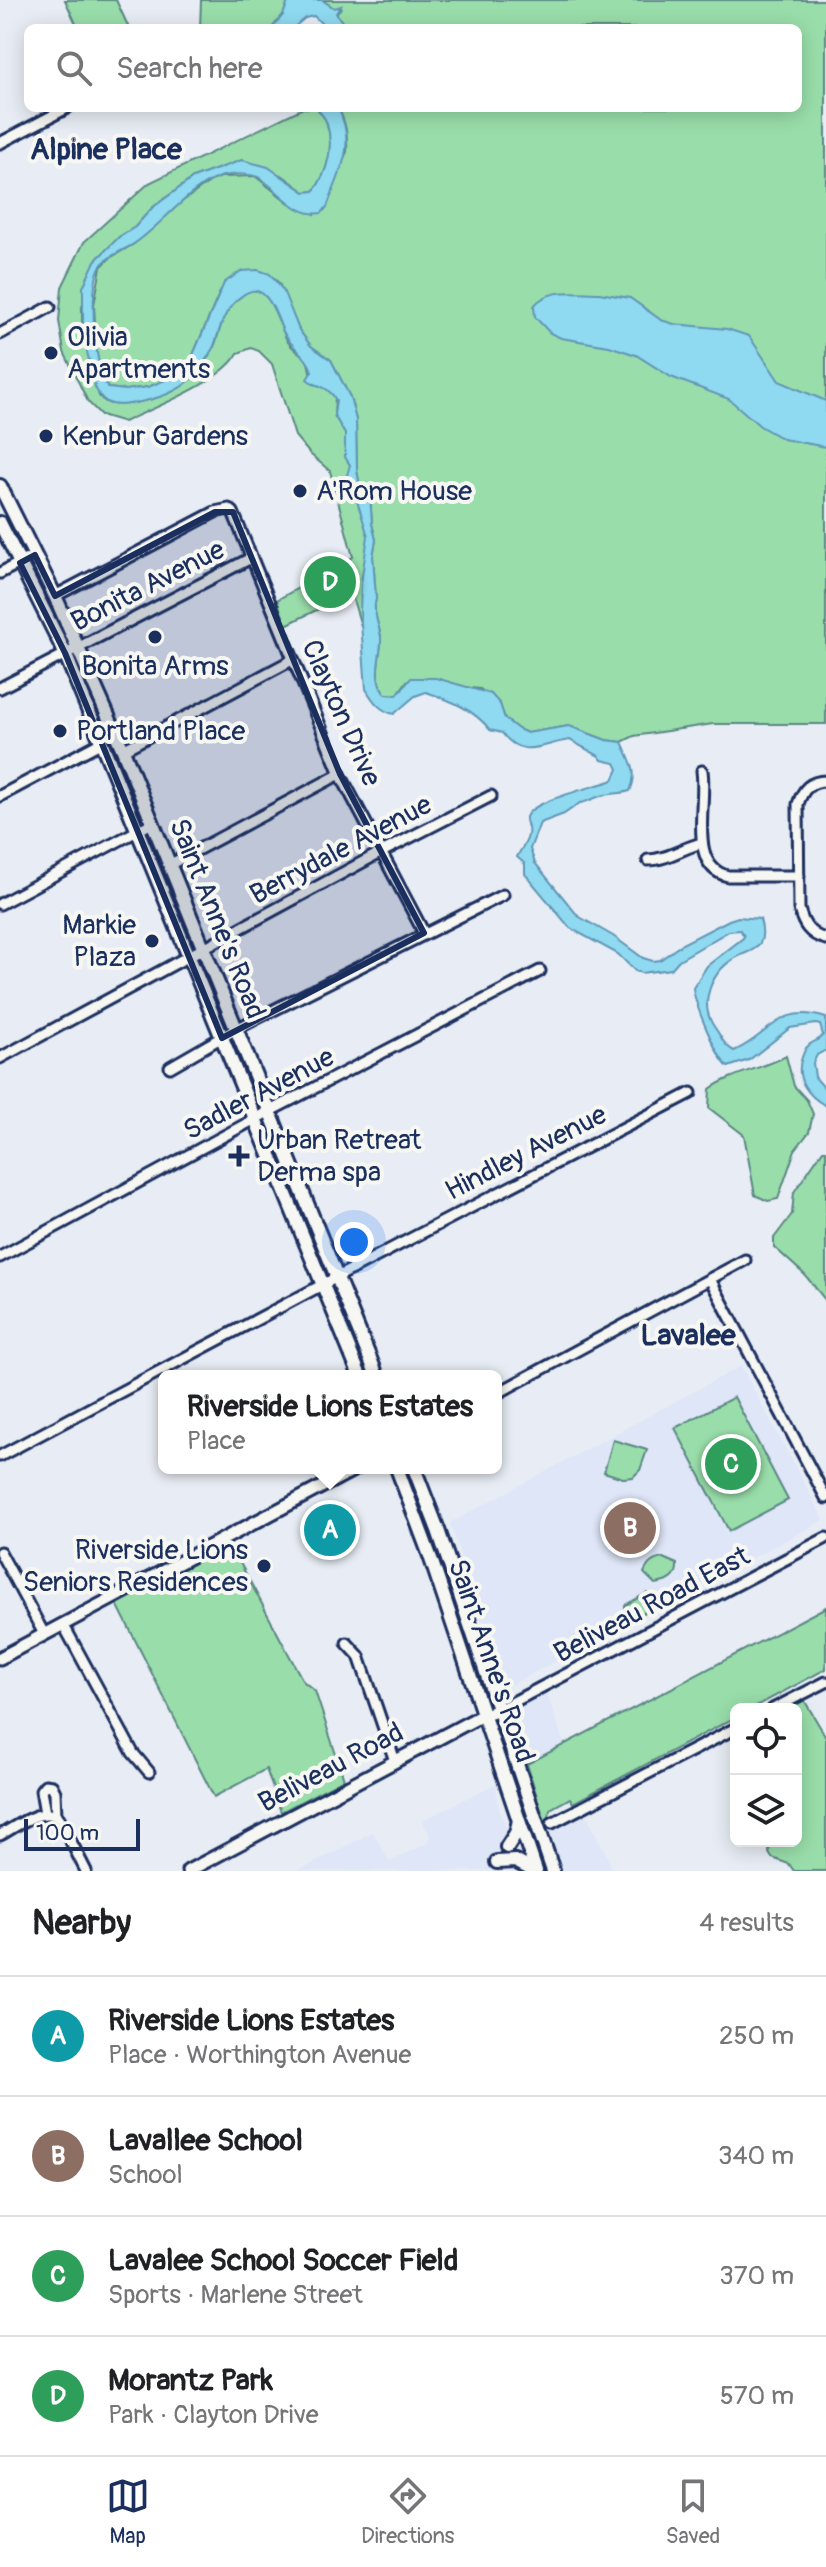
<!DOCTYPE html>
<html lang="en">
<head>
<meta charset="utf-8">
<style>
	:root { --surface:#fff; --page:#f6f6f6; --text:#202124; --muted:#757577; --line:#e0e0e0; --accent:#1b2f5e }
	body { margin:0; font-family:Pangolin,sans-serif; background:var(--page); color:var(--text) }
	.controls { position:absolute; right:24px; bottom:24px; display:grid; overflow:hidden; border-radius:12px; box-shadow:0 4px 20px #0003 }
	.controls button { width:72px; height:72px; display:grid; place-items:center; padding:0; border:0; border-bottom:2px solid var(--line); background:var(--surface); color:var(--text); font:40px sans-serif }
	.scale { position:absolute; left:24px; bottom:20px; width:116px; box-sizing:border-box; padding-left:8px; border:4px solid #1b2f5e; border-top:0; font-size:22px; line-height:28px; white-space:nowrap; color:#1b2f5e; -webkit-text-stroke:6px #f6f6f2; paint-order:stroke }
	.you { position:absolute; left:354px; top:1242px; width:28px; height:28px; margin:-20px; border:6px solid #fff; border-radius:50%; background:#1a73e8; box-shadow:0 0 0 12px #1a73e833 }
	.badge { display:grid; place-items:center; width:52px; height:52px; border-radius:50%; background:var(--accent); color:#fff; font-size:26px; font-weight:700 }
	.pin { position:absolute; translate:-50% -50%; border:4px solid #fff; box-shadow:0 2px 8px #0006 }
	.popup { position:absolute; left:158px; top:1370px; width:344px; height:104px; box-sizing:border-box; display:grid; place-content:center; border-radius:12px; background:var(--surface); filter:drop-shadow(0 2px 6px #0005); font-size:26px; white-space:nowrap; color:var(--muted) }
	.popup b { font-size:30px; color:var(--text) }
	.popup::after { content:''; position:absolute; left:50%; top:100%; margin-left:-16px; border:16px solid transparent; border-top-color:var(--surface) }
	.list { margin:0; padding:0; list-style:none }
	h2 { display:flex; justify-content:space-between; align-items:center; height:104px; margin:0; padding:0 32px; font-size:34px }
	h2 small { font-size:26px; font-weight:400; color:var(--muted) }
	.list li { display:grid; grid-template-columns:52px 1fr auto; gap:24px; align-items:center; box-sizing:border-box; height:120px; padding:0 32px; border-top:2px solid var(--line) }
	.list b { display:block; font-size:30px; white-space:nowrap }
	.list p { margin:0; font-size:26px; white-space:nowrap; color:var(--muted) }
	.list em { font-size:26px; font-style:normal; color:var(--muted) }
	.icon { flex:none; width:44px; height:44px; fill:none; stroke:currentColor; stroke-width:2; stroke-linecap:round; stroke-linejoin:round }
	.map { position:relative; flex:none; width:826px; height:1871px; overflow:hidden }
	.search { position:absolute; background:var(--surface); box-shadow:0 4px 20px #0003; left:24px; right:24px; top:24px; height:88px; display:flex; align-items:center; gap:20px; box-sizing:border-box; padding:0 28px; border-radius:12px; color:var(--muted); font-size:30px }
	.sheet { height:584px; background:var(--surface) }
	nav { display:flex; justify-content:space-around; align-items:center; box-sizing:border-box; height:112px; border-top:2px solid var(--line); background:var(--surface); font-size:22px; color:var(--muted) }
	nav a { display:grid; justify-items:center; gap:4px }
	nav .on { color:var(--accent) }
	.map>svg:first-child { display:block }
	.built { fill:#dee6f7 }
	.green { fill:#99deaa; stroke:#5a8684; stroke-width:2 }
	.water { fill:#8fdaf0; stroke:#6196b6; stroke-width:2 }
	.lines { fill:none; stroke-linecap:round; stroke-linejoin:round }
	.minor-casing { stroke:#1b2f5e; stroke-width:15 }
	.tertiary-casing { stroke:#1b2f5e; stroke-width:17 }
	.secondary-casing { stroke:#1b2f5e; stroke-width:18 }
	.minor { stroke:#f6f6f2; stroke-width:9 }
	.tertiary { stroke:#f6f6f2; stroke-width:11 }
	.secondary { stroke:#f6f6f2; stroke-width:12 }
	.marked { fill:#1b2f5e; fill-opacity:0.2; stroke:#1b2f5e; stroke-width:6; stroke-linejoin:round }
	.poi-dot { fill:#1b2f5e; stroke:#f6f6f2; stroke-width:3 }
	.labels { text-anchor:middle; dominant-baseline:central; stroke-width:8; stroke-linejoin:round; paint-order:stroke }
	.poi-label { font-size:28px; fill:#1b2f5e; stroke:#f6f6f2; text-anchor:start }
	.street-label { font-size:28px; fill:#1b2f5e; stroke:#f6f6f2 }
	.neighbourhood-label { font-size:30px; font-weight:bold; fill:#1b2f5e; stroke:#f6f6f2 }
</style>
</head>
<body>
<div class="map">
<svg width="826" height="1871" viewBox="0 0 826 1871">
	<rect width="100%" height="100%" fill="#e8edf5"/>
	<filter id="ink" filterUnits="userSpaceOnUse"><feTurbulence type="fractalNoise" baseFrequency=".0125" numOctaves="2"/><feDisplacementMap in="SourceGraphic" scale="16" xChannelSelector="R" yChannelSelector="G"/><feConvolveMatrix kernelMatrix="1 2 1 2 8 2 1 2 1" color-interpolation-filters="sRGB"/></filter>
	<g filter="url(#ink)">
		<g class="built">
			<path d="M741,1366l83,154 -321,169 -53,-166z"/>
			<path d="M545,1688l20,58 -44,22 -21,-57z"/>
			<path d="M496,1783l1,19 25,69h-224l75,-39 17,30 37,-19 3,-8 -8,-14z"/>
			<path d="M585,1812l24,48 3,11h-50l-13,-40z"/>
		</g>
		<g class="green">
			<path d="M65,0h51l13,28h-51z"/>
			<path d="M201,0h92l-5,2 -5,13 -11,13h-72z"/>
			<path d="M322,0h504v724h-113l-79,12 -12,6 -16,-2 -37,-14 -42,7 -9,-4 -13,-10 -5,-15 -20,-15 -73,-8 -10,14 -12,-1c-14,-20 -3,-37 -4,-57 -2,-12 -9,-26 -5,-38l-3,-43 3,-16 -4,-16 -2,-29 -11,-14 -2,-10 -1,-51 -6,-23 -19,-37 -20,-14 -12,-16 -20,-47 -9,-8 -12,-5 -39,24 -29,68 -14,14 -28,11 -22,3 -18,-2 -6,-9 -5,-24 -3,-50 7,-38 9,-9 24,-14 49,-43 28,-20 10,-4 34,-1 34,27 26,11 32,-62c1,-17 -1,-29 -9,-44h460v-80h-452l-10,-15 5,-5h-7z"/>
			<path d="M303,108h14c3,5 9,10 10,16 7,22 1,48 -13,67l-9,1 -22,-16 -41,-16 -49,18 -41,30 -17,19 -16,10 -24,24 -13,46v21l17,68c9,11 20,9 33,7 19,-2 44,-10 57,-23 9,-8 17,-19 23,-29 6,-11 7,-24 13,-35 4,-9 21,-29 32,-26 16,4 23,39 31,52 5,7 12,12 19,16l6,26 11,2 11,11 -1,18 11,19v22l5,9 8,39 10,26v17l-7,36v43l-10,-33 -65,32 -9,-25 76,-43 -23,-86 -20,-17 -15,-18 -23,-72 -13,-13 -8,-3 -13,5c-16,29 -83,54 -114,69l-23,-7 -13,-13 -24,-50 -5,-31 3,-34 22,-45 65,-59z"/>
			<path d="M786,1056l8,30 13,14 6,14 -4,18 -14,18 -17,49 -10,2 -13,-6 -11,-60 -35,-27 1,-19c22,-16 52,-20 76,-33z"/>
			<path d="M823,1150h3v151l-21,-26 -31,-28v-9l18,-24 2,-22z"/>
			<path d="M734,1397l54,103 -59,31 -54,-103z"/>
			<path d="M613,1440l34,10 -7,20 -7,7 -10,1 -19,-6z"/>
			<path d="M230,1544l73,137 12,10 29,88 -63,33 -15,-43 -52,28 -97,-193z"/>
			<path d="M663,1558l14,6c1,15 -9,18 -22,20l-11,-11c4,-10 9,-13 19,-15z"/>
			<path d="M647,1593l6,11 -3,6 -21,10 -4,-8v-7z"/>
			<path d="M826,1607v62l-75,40h-15v8l-163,86 -3,-5 -20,11 -1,11h-5l-17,-56z"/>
			<path d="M803,1698l23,39v134h-32l-5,-7 -17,-6 -3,-5 1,-12h26v-132h-14z"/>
		</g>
		<g class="water">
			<path d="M293,0h29l12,8 7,-2 -5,7 10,15h-20l-12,-12 -9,2 -12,10h-21l11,-13 5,-13z"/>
			<path d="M317,108h21c19,38 2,62 -11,99l-5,6c-27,4 -42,-22 -62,-35 -9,-5 -27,-4 -37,-2 -31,8 -61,49 -88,67 -10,7 -28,13 -35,24 -12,22 -6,102 8,121l18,2 22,-3 28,-11 14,-14 34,-79 17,-12 17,-1 12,4 13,16 16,40 12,16 20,14 19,37 6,23 1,51 2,10 11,14 2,29 4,16 -3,16 3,43c-4,12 3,26 5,38 1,20 -10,38 4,57l12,1 14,-17h25l55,16 9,10 5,15 13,10 9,4 42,-7 37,14 16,2c8,18 17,30 8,49 -10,3 -19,2 -29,5 -8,2 -13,6 -21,7l-16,11 -24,9 -10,26 5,14 43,53 35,20 30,22 10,3 7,-1 22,-16 47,-24 9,-3 22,2c2,7 4,17 0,24 -5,8 -13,9 -21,13 -27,13 -42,47 -24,72 6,8 9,18 19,23 36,-15 44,-49 92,-33v32l-9,5 -4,8 2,14 11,13v16c-18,-10 -32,-27 -24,-49 2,-4 2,-8 6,-11 6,-6 10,-4 15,-11l-3,-10 -4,-1 -26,4 -41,32 -21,7c-12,-11 -33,-62 -35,-79l14,-22 36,-28 1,-2 -4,-6 -11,1 -50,29 -8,9 -30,4 -6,-2 -17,-17 -48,-26 -45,-54v-10l-8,-7c3,-7 10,-14 11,-22 2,-7 -3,-13 -2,-18 6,-17 70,-30 87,-37l5,-11 -3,-6 -13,-3 -3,-4 -29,-16c-29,4 -48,20 -68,-7l-12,-3c-15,-20 -40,-30 -64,-38l-11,4 -21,18c-14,-3 -21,-13 -28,-25l-6,-78 1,-28 7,-47 -10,-32 -1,-12 -10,-17 3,-10 -5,-8v-23l-11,-19 2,-15c-9,-16 -19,-12 -29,-21l5,-8c-5,-16 -20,-22 -28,-38 -6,-12 -10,-29 -20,-38 -13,-13 -31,7 -38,19 -6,10 -8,23 -13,34 -6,11 -14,22 -22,31 -15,15 -42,22 -62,25 -18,3 -27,-1 -34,-17l-12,-53v-47l12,-26 24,-24 16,-10 17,-19 41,-30 49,-18 26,7 37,25 9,-1c14,-19 20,-45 13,-67 -1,-6 -7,-11 -10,-16z"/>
			<path d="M599,293l31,5 31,22 13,4 53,5 22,7 30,45 47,20v46l-43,-8 -23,-13 -31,-27 -58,-22 -35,-22 -27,-9 -48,-8 -11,-5 -15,-16 -1,-11c14,-19 44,-13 65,-13z"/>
		</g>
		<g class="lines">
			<defs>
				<g id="minor">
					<path d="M0,143l67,-35"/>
					<path d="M0,334l50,-27"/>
					<path d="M0,573l35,-18"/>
					<path d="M55,596l160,-84 14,-3 4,3 107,262 84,159"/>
					<path d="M0,688l251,-130"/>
					<path d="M123,750l169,-90"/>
					<path d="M702,771c5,32 -15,96 26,105h71"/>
					<path d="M826,781c-16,0 -23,8 -28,23l1,105c4,15 10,26 27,30"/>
					<path d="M0,796l102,-54"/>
					<path d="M648,860c19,0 36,-13 54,-17"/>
					<path d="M169,865l171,-91"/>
					<path d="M0,904l152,-81"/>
					<path d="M0,1058l374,-202 117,-60"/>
					<path d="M170,1067l66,-38 267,-134"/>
					<path d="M0,1257l270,-146 270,-140"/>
					<path d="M710,1279l116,219"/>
					<path d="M496,1394l249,-134"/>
					<path d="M0,1456l337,-179 354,-184"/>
					<path d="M0,1552l44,82"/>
					<path d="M63,1624l70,129 16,19"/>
					<path d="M347,1643l12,13 36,105"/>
					<path d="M773,1709l53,-27"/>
					<path d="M498,1710l328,-172"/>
					<path d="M45,1813l-4,-23 4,-5 7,1 3,6 1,23"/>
					<path d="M552,1823l184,-95"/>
					<path d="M0,1835c16,-8 42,-30 59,-17l27,53"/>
				</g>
				<g id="tertiary">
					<path d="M0,1658l357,-190"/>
					<path d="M188,1871l289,-153 21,-8"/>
				</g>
				<g id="secondary">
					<path d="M0,486l55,110 68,154 254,626"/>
					<path d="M0,523l65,130 295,723"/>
					<path d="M397,1468l33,88 106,315"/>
					<path d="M414,1468l24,62 115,341"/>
					<path d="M507,1847l9,-14 3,-13"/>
					<path d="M497,1862l18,-1 19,10"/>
				</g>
			</defs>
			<use href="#minor" class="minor-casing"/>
			<use href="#tertiary" class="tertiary-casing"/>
			<use href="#secondary" class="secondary-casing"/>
			<use href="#minor" class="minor"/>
			<use href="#tertiary" class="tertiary"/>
			<use href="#secondary" class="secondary"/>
		</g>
	</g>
	<path class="marked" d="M215,512h18l107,262 84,159 -202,105 -157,-385 -45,-90 15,-8 20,41z"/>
	<g class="poi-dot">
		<circle cx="51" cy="353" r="8"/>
		<circle cx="46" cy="436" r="8"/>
		<circle cx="300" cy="491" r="8"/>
		<circle cx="155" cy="637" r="8"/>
		<circle cx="60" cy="731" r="8"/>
		<circle cx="152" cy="941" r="8"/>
		<path d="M235 1144h8v8h8v8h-8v8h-8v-8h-8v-8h8z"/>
		<circle cx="264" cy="1566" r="8"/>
	</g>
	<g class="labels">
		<g class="poi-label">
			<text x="67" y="337">Olivia<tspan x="67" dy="32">Apartments</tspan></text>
			<text x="62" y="436">Kenbur Gardens</text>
			<text x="316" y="491">A'Rom House</text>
			<text x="155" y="666" text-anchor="middle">Bonita Arms</text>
			<text x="76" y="731">Portland Place</text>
			<text x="136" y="925" text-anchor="end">Markie<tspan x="136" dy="32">Plaza</tspan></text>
			<text x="257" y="1140">Urban Retreat<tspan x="257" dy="32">Derma spa</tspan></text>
			<text x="248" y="1550" text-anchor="end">Riverside Lions<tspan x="248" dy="32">Seniors Residences</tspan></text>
		</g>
		<g class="street-label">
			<text transform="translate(148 586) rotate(-27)">Bonita Avenue</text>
			<text transform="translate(341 713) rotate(66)">Clayton Drive</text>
			<text transform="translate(341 850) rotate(-28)">Berrydale Avenue</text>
			<text transform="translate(217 919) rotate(68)">Saint Anne's Road</text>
			<text transform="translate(259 1094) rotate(-28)">Sadler Avenue</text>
			<text transform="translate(526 1153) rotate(-27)">Hindley Avenue</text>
			<text transform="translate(652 1605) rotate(-28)">Beliveau Road East</text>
			<text transform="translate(491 1661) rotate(71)">Saint Anne's Road</text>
			<text transform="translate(331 1768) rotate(-28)">Beliveau Road</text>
		</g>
		<g class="neighbourhood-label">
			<text x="106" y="149">Alpine Place</text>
			<text x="688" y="1335">Lavalee</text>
		</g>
	</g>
</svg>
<div class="controls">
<button><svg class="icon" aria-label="locate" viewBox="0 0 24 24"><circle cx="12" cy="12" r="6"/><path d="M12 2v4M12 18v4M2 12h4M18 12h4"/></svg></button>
<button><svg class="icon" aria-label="layers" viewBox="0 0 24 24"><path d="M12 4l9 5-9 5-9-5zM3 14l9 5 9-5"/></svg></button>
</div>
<div class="scale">100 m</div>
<div class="you"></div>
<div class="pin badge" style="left:330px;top:1530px;background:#0f9aa8">A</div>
<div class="popup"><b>Riverside Lions Estates</b>Place</div>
<div class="pin badge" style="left:630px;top:1528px;background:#8d6e63">B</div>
<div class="pin badge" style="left:731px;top:1464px;background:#2e9e5b">C</div>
<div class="pin badge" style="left:330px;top:582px;background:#2e9e5b">D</div>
<div class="search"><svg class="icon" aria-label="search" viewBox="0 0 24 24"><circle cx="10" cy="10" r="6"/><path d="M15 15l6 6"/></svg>Search here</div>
</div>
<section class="sheet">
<h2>Nearby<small>4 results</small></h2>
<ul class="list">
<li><span class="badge" style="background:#0f9aa8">A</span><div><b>Riverside Lions Estates</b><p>Place · Worthington Avenue</p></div><em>250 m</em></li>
<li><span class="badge" style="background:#8d6e63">B</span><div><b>Lavallee School</b><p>School</p></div><em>340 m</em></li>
<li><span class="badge" style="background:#2e9e5b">C</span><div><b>Lavalee School Soccer Field</b><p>Sports · Marlene Street</p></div><em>370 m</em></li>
<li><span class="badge" style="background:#2e9e5b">D</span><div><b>Morantz Park</b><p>Park · Clayton Drive</p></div><em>570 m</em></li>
</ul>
</section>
<nav>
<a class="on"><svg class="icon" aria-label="map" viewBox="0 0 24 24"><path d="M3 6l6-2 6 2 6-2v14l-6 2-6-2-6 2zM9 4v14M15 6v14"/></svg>Map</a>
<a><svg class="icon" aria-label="directions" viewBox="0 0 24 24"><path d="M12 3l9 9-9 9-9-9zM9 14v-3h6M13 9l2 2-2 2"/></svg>Directions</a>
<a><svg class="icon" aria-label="saved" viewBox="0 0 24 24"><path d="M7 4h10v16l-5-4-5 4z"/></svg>Saved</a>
</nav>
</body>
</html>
